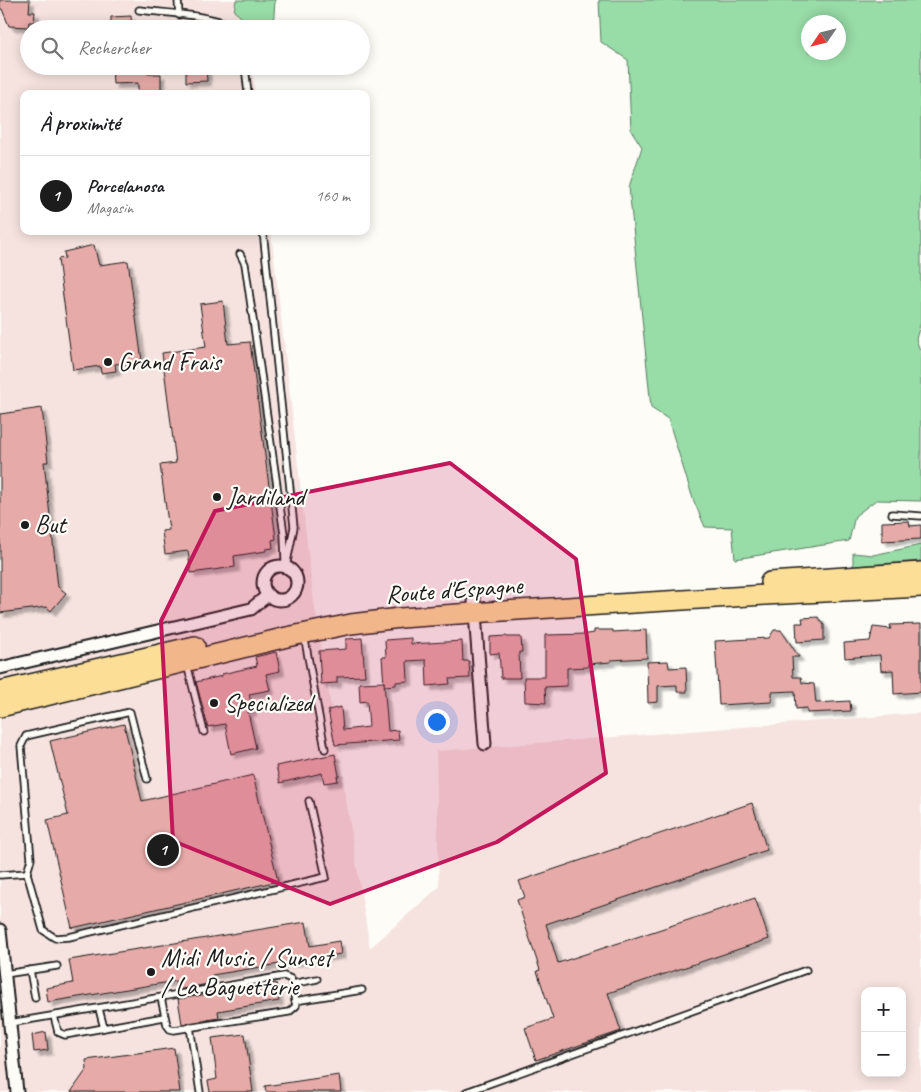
<!DOCTYPE html>
<html lang="fr">
<head>
<meta charset="utf-8">
<style>
	:root { --surface:#fff; --page:#f2f2f2; --text:#202124; --muted:#757577; --line:#e0e0e0; --accent:#1c1c1c }
	body { margin:0; font-family:Caveat,sans-serif; background:var(--page); color:var(--text) }
	.controls { position:absolute; right:15px; bottom:15px; display:grid; overflow:hidden; border-radius:10px; box-shadow:0 2px 12px #0003 }
	.controls button { width:45px; height:45px; display:grid; place-items:center; padding:0; border:0; border-bottom:1px solid var(--line); background:var(--surface); color:var(--text); font:25px sans-serif }
	.compass { position:absolute; left:801px; top:15px; width:45px; height:45px; border-radius:50%; background:var(--surface); box-shadow:0 2px 12px #0003; rotate:235deg }
	.you { position:absolute; left:436px; top:721px; width:18px; height:18px; margin:-12px; border:4px solid #fff; border-radius:50%; background:#1a73e8; box-shadow:0 0 0 8px #1a73e833 }
	.badge { display:grid; place-items:center; width:32px; height:32px; border-radius:50%; background:var(--accent); color:#fff; font-size:16px; font-weight:700 }
	.pin { position:absolute; translate:-50% -50%; border:2px solid #fff; box-shadow:0 1px 5px #0006 }
	.list { margin:0; padding:0; list-style:none }
	h2 { display:flex; justify-content:space-between; align-items:center; height:65px; margin:0; padding:0 20px; font-size:21px }
	h2 small { font-size:16px; font-weight:400; color:var(--muted) }
	.list li { display:grid; grid-template-columns:32px 1fr auto; gap:15px; align-items:center; box-sizing:border-box; height:80px; padding:0 20px; border-top:1px solid var(--line) }
	.list b { display:block; font-size:19px; white-space:nowrap }
	.list p { margin:0; font-size:16px; white-space:nowrap; color:var(--muted) }
	.list em { font-size:16px; font-style:normal; color:var(--muted) }
	.icon { flex:none; width:28px; height:28px; fill:none; stroke:currentColor; stroke-width:2; stroke-linecap:round; stroke-linejoin:round }
	.map { position:relative; flex:none; width:921px; height:1092px; overflow:hidden }
	.search { position:absolute; background:var(--surface); box-shadow:0 2px 12px #0003; left:20px; top:20px; width:350px; height:55px; display:flex; align-items:center; gap:12px; box-sizing:border-box; padding:0 18px; border-radius:28px; color:var(--muted); font-size:19px }
	.panel { position:absolute; background:var(--surface); box-shadow:0 2px 12px #0003; left:20px; top:90px; width:350px; height:145px; border-radius:10px }
	.map>svg:first-child { display:block }
	.built { fill:#f6e3df; fill-rule:evenodd }
	.green { fill:#98dca7; stroke:#5a7c62; fill-rule:evenodd }
	.building { fill:#e6aaa8; stroke:#1c1c1c; filter:url(#shadow) }
	.lines { fill:none; stroke-linecap:round; stroke-linejoin:round }
	.lane-casing { stroke:#1c1c1c; stroke-width:9 }
	.street-casing { stroke:#1c1c1c; stroke-width:15 }
	.primary-casing { stroke:#1c1c1c; stroke-width:22 }
	.lane { stroke:#fdfcf7; stroke-width:5.5 }
	.street { stroke:#fdfcf7; stroke-width:11 }
	.primary { stroke:#fdde96; stroke-width:19 }
	.marked { fill:#c2185b; fill-opacity:0.2; stroke:#c2185b; stroke-width:4; stroke-linejoin:round }
	.poi-dot { fill:#1c1c1c; stroke:#fdfcf7; stroke-width:2 }
	.labels { text-anchor:middle; dominant-baseline:central; stroke-width:4.5; stroke-linejoin:round; paint-order:stroke }
	.poi-label { font-size:25px; fill:#1c1c1c; stroke:#fdfcf7; text-anchor:start }
	.street-label { font-size:25px; fill:#1c1c1c; stroke:#fdfcf7 }
</style>
</head>
<body>
<div class="map">
<svg width="921" height="1092" viewBox="0 0 921 1092">
	<defs>
		<filter id="shadow"><feDropShadow dx="4.5" dy="4.5" stdDeviation="1" flood-color="#0004"/></filter>
	</defs>
	<rect width="100%" height="100%" fill="#fdfcf7"/>
	<filter id="ink" filterUnits="userSpaceOnUse"><feTurbulence type="fractalNoise" baseFrequency=".02" numOctaves="2"/><feDisplacementMap in="SourceGraphic" scale="10" xChannelSelector="R" yChannelSelector="G"/><feConvolveMatrix kernelMatrix="1 2 1 2 8 2 1 2 1" color-interpolation-filters="sRGB"/></filter>
	<g filter="url(#ink)">
		<path class="built" d="M0,0h236l-1,11 11,8 1,10h-218v37h223l3,28h-231v137h247l42,364 57,353 69,-61 -3,-136 485,-38v379h-921zM865,991h37v82h-37z"/>
		<g class="green">
			<path d="M236,0h39l-2,29h-17l-22,-18z"/>
			<path d="M599,0h322v322l-5,17 5,14v148l-45,-1 -21,16 -6,25 -114,18 -3,-31 -27,-1 -12,-28 -25,-80 -17,-11 -22,-221 13,-40 -11,-17 -3,-70 -27,-18zM808,22h30v30h-30z"/>
			<path d="M921,545v16l-68,5v-13l20,2z"/>
		</g>
		<g class="building">
			<path d="M0,0h30l-1,12h6l-1,10h-5l-1,5 -19,-1 -7,-17h-2z"/>
			<path d="M131,16l1,13h-21v-12z"/>
			<path d="M112,66h36v8h13v18l-13,-1v3h-10v-11l-25,1z"/>
			<path d="M186,66h20l1,15 -21,1z"/>
			<path d="M94,245l5,20 29,-4 14,100 -27,3 1,7 -15,2 -1,-7 -27,4 -15,-111 7,-1 -1,-6z"/>
			<path d="M223,301l5,43 22,-2 26,197 -4,1 1,8 -7,1v2l-32,5 1,11 -44,6 -3,-22 -23,3 -3,-23 7,-1 -9,-65 16,-2 -14,-110 44,-6 -6,-43z"/>
			<path d="M42,408l6,54h-4l14,125 8,6 -15,18 -4,-4 -47,6v-199z"/>
			<path d="M909,521l1,5 11,-1v14l-39,2v-19z"/>
			<path d="M818,617l6,8v15l-27,2 -1,-19h7l-1,-5z"/>
			<path d="M921,624v68l-27,2 -1,-24 -12,1 -1,-16 -35,3 -1,-15 26,-2 3,-14 18,2 -1,-4z"/>
			<path d="M594,630h19v2l33,-2 1,28 -36,2v2l-23,2v3l-21,1v18l-22,1 1,16 -21,-1 -1,-25h21v-42l43,-1 6,-1z"/>
			<path d="M774,630h7l18,27h-7l1,20h8l1,6 12,1 2,19 34,-2 1,10 -44,2v-5l-11,1 -1,-18 -23,1v10l-53,3 -4,-64 54,-3z"/>
			<path d="M506,636l1,1h14l1,15h-3l1,26h-19l-2,-25 -9,1v-17z"/>
			<path d="M362,638l3,38 -28,1v6l-16,1 -2,-33 27,-2v-10z"/>
			<path d="M411,638v6l51,-3 1,20h6l1,17 -21,1 1,5 -23,2 -1,-26 -19,1 1,20 -12,1v3l-12,1 -2,-29h4l-1,-17z"/>
			<path d="M276,652l4,19 -14,3 4,16 -21,4 4,17 -5,1 8,36 -25,6 -6,-30 -17,3 -12,-45 26,-6v-2l35,-8 -2,-9z"/>
			<path d="M668,661l1,7 17,-1 1,25h-10v-7l-19,1v16l-10,1 -1,-41z"/>
			<path d="M384,682l4,49 10,-1 1,10 -64,5 -7,-35 13,-3 2,23 26,-3 -2,-26 -7,1 -1,-19z"/>
			<path d="M124,724l18,77 111,-26 25,106 -206,47 -25,-108 21,-5 -18,-74z"/>
			<path d="M335,754l4,22h-2l1,5 -14,2 -2,-10 -42,10 -4,-17z"/>
			<path d="M752,803l15,47 -221,74 12,39 197,-65 14,41 -161,54 13,38 -85,29 -11,-32 28,-9 -16,-48 3,-1 -23,-70 8,-3 -6,-16z"/>
			<path d="M306,922l4,24 29,-5 2,13 -129,21 1,8 -36,7 -1,-9 -128,21 -2,-14 27,-5 -4,-23z"/>
			<path d="M276,983l3,18 -61,10 1,7 -37,6 -4,-25z"/>
			<path d="M46,1032l2,18 -14,2 -2,-17z"/>
			<path d="M245,1034l8,58h-43l-2,-11 9,-2 -5,-41z"/>
			<path d="M174,1048l6,44h-109l16,-23 -1,-9z"/>
			<path d="M339,1075l2,17h-75l-1,-6z"/>
		</g>
		<g class="lines">
			<defs>
				<g id="lane">
					<path d="M178,0l1,15"/>
					<path d="M139,10c24,3 80,5 98,19"/>
					<path d="M245,66l3,28"/>
					<path d="M263,231l31,296 -8,40"/>
					<path d="M240,254l5,10 39,270 1,26"/>
					<path d="M892,514l29,2"/>
					<path d="M304,635l21,114"/>
					<path d="M187,664l17,68"/>
					<path d="M147,779l-17,-67 -104,24 -5,10 10,113 -4,14 16,57 12,8 14,-1 257,-60 -17,-76"/>
					<path d="M0,875l27,-2"/>
					<path d="M30,970l5,28"/>
					<path d="M5,974l52,-8"/>
					<path d="M292,984l25,-5"/>
					<path d="M295,1001l67,-11"/>
					<path d="M99,1009l5,19"/>
					<path d="M54,1016l4,16 7,3 99,-18"/>
					<path d="M10,1023l274,-47 7,3 5,27 -7,6 -115,18 -4,-1 -3,-4 -6,-27"/>
					<path d="M190,1027l10,65"/>
					<path d="M466,1092l340,-122"/>
				</g>
				<g id="street">
					<circle cx="280" cy="583" r="17"/>
					<path d="M474,601l11,143"/>
					<path d="M0,668l251,-59 17,-14"/>
					<path d="M0,930l17,162"/>
				</g>
				<g id="primary">
					<path d="M770,582l151,-10"/>
					<path d="M0,691l195,-45"/>
					<path d="M0,707l287,-70 64,-13 49,-6 87,-6 278,-17 156,-8"/>
				</g>
			</defs>
			<use href="#lane" class="lane-casing"/>
			<use href="#street" class="street-casing"/>
			<use href="#primary" class="primary-casing"/>
			<use href="#lane" class="lane"/>
			<use href="#street" class="street"/>
			<use href="#primary" class="primary"/>
		</g>
	</g>
	<path class="marked" d="M450,463l126,96 30,214 -109,69 -167,62 -157,-63 -12,-220 54,-110z"/>
	<g class="poi-dot">
		<circle cx="108" cy="362" r="5"/>
		<circle cx="217" cy="497" r="5"/>
		<circle cx="25" cy="525" r="5"/>
		<circle cx="214" cy="703" r="5"/>
		<circle cx="151" cy="972" r="5"/>
	</g>
	<g class="labels">
		<g class="poi-label">
			<text x="118" y="362">Grand Frais</text>
			<text x="227" y="497">Jardiland</text>
			<text x="35" y="525">But</text>
			<text x="224" y="703">Specialized</text>
			<text x="161" y="958">Midi Music / Sunset<tspan x="161" dy="29">/ La Baguetterie</tspan></text>
		</g>
		<g class="street-label">
			<text transform="translate(454 590) rotate(-4)">Route d'Espagne</text>
		</g>
	</g>
</svg>
<div class="controls">
<button>+</button>
<button>−</button>
</div>
<svg class="compass" viewBox="-18 -18 36 36"><path d="M0-13l5 13h-10z" fill="#e53935"/><path d="M0 13l5-13h-10z" fill="#757577"/></svg>
<div class="you"></div>
<div class="pin badge" style="left:163px;top:850px">1</div>
<div class="search"><svg class="icon" aria-label="search" viewBox="0 0 24 24"><circle cx="10" cy="10" r="6"/><path d="M15 15l6 6"/></svg>Rechercher</div>
<section class="panel">
<h2>À proximité<small></small></h2>
<ul class="list">
<li><span class="badge">1</span><div><b>Porcelanosa</b><p>Magasin</p></div><em>160 m</em></li>
</ul>
</section>
</div>
</body>
</html>
